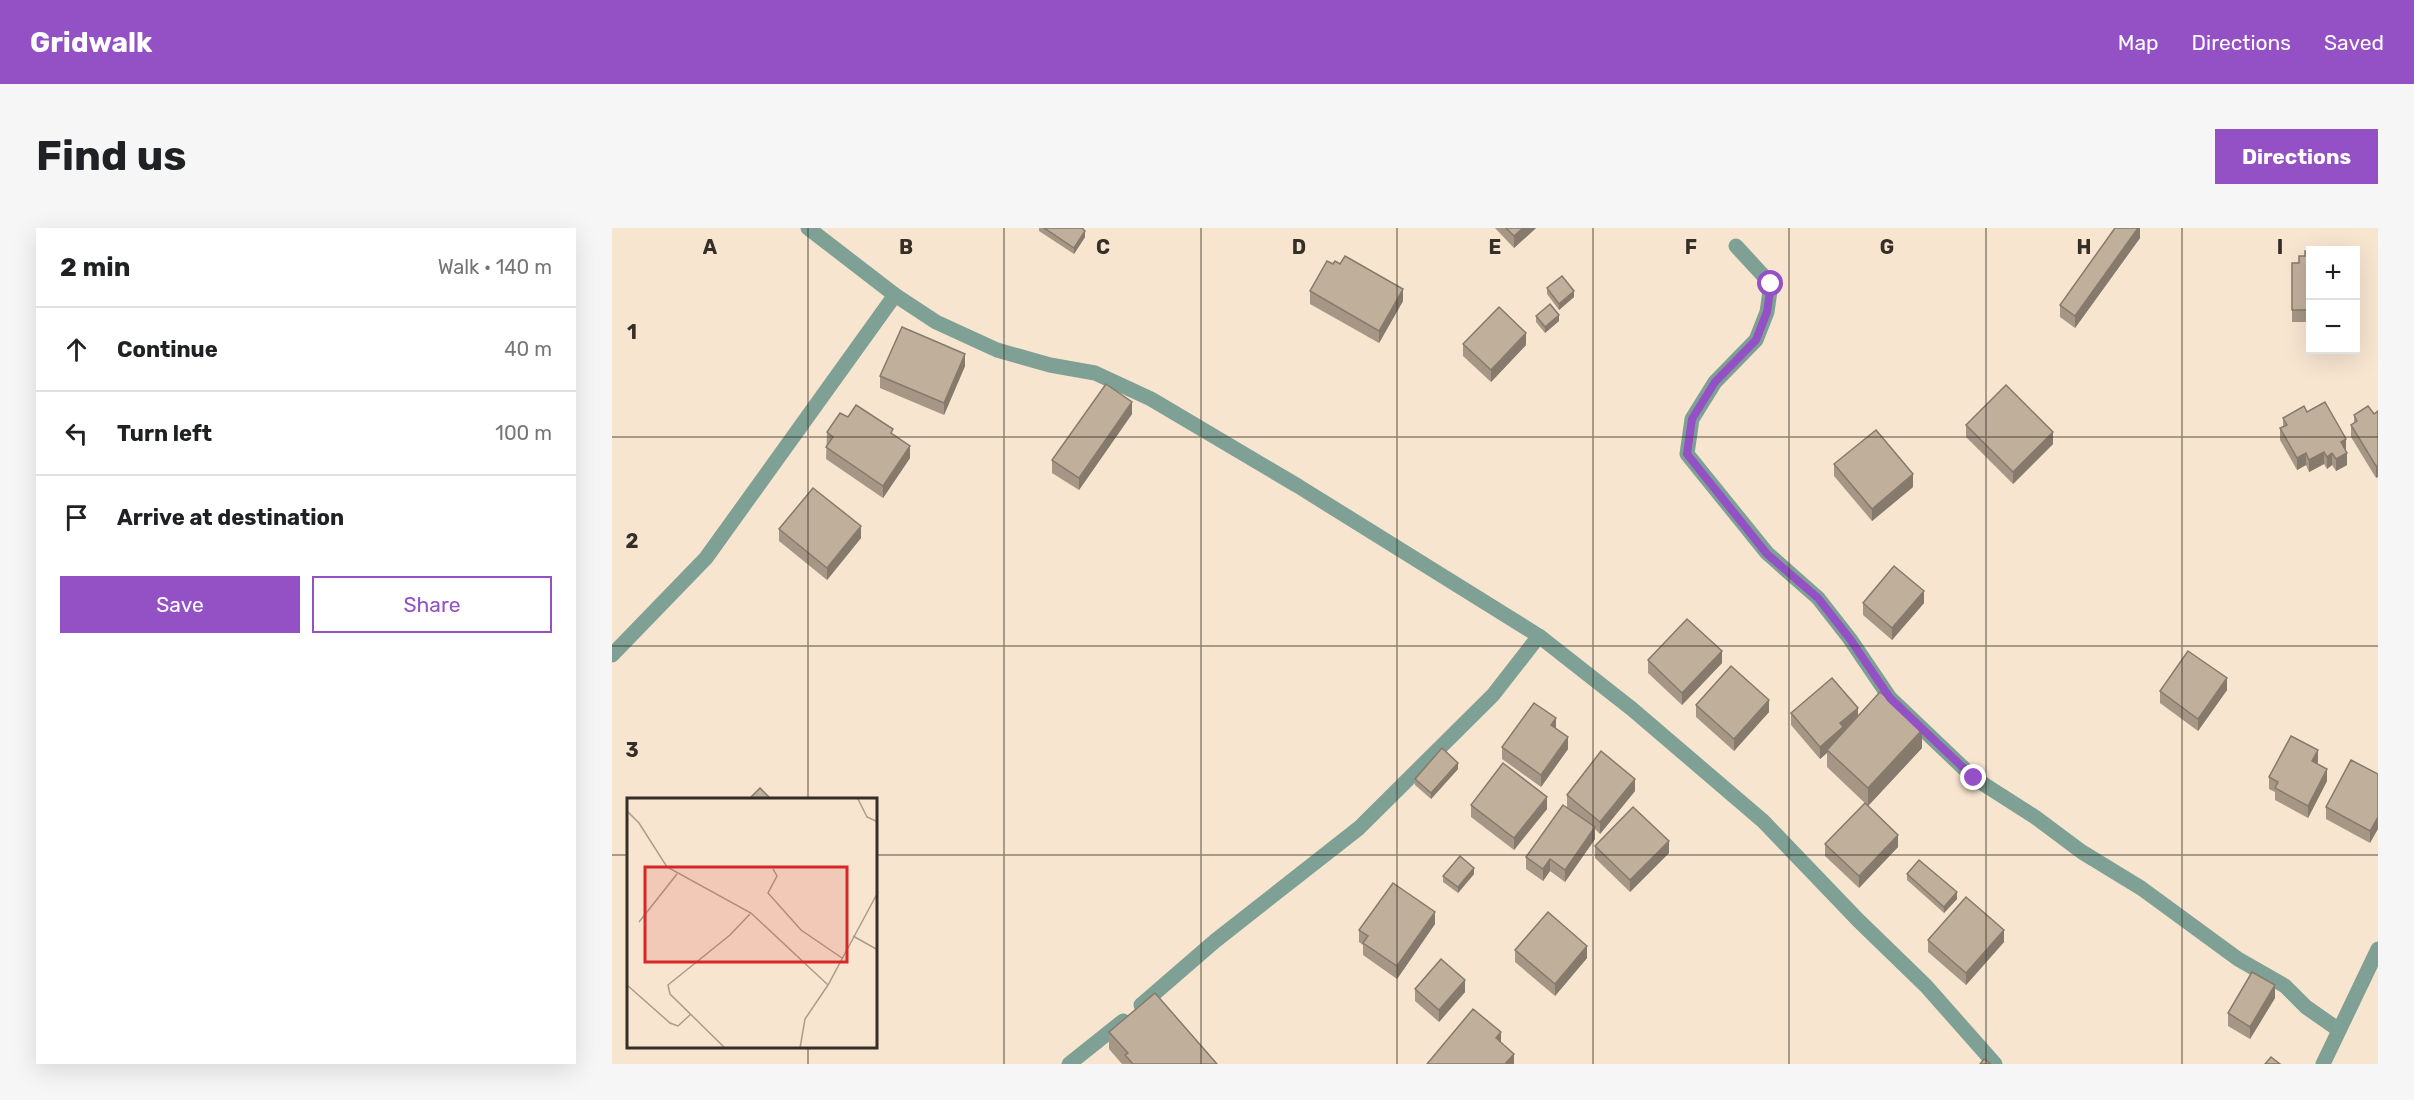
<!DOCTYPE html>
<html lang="en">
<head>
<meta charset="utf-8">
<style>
	:root { --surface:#fff; --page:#f6f6f6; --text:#202124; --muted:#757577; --line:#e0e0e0; --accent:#9451c5 }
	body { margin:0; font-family:Rubik,sans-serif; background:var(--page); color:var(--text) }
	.controls { position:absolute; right:18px; top:18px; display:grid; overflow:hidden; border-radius:0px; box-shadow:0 6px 24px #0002 }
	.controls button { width:54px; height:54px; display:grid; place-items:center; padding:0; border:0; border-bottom:2px solid var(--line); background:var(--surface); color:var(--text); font:30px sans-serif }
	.stop { position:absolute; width:18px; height:18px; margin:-14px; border:4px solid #9451c5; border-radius:50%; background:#fff }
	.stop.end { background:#9451c5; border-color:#fff; box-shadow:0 2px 6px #0008 }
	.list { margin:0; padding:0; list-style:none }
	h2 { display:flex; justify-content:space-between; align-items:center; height:78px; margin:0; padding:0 24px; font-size:26px }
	h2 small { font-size:20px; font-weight:400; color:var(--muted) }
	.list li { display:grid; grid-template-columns:39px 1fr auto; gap:18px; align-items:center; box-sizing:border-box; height:84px; padding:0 24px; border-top:2px solid var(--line) }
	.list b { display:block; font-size:22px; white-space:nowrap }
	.list em { font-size:20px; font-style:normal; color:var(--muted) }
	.actions { display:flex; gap:12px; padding:18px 24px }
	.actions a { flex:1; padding:14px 0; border:2px solid var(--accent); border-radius:0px; text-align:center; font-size:21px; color:var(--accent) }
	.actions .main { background:var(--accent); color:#fff }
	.icon { flex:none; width:33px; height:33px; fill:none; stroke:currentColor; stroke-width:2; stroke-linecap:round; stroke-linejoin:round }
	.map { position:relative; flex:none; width:1766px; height:836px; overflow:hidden; border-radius:0px }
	header { display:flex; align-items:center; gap:36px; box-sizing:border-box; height:84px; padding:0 30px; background:var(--accent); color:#fff }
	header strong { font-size:28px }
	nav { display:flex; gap:33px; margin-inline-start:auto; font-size:21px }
	.intro { display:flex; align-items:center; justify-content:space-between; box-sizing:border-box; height:144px; padding:0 36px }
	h1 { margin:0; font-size:42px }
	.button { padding:15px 27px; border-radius:0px; background:var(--accent); color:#fff; font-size:21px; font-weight:700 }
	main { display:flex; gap:36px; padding:0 36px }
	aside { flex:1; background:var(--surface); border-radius:0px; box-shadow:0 6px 24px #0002 }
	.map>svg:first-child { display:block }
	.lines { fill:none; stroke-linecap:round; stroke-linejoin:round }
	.minor { stroke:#7fa195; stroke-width:15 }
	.wall { fill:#a59685 }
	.shaded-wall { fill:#867a6c }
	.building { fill:#c0af9b; stroke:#867a6c; stroke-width:1.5 }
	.route { stroke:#9451c5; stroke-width:8 }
	.grid { fill:none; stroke:#362f27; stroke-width:1.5; stroke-opacity:0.55 }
	.inset-road { fill:none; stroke:#aa9c8c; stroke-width:1.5 }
	.view { fill:#d62828; fill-opacity:0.15; stroke:#d62828; stroke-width:3 }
	.inset-edge { fill:none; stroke:#362f27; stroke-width:3 }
	.grid-label { font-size:20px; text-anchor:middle; font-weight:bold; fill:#362f27; stroke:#f7e5d0; stroke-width:5; stroke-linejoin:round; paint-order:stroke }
</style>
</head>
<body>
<header>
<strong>Gridwalk</strong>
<nav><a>Map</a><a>Directions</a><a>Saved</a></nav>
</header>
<div class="intro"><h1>Find us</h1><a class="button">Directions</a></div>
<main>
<aside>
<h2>2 min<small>Walk · 140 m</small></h2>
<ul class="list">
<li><svg class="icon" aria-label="ahead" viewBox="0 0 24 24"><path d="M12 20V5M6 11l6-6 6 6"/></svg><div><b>Continue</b></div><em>40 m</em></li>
<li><svg class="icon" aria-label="left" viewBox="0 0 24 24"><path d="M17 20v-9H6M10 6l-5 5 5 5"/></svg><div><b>Turn left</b></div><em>100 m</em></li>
<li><svg class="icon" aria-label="arrive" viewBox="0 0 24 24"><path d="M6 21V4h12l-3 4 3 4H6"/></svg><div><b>Arrive at destination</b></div></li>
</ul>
<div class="actions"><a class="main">Save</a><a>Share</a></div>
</aside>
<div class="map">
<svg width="1766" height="836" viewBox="0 0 1766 836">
	<rect width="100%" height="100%" fill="#f7e5d0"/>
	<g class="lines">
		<g class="minor">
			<path d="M196,0l87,67 41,27 61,28 53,15 45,8 56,26 147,87 241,150 93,73 131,112 95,99 68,66 69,78"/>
			<path d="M1124,18l35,38 -4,28 -11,28 -41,42 -23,37 -5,35 80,99 51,45 32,41 40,59 84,80 61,39 47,35 59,36 97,71 47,27 21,21 33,23"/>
			<path d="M0,427l94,-97 189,-263"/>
			<path d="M529,777l74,-64 144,-113 134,-133 46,-59"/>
			<path d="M457,836l54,-43"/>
			<path d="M1711,836l55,-115"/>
		</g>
	</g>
	<g class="wall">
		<path d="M427,0h43l3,9 -11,17 -35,-23z"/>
		<path d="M883,0h41l-22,20z"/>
		<path d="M1528,0v10l-65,90 -15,-11v-12z"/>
		<path d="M1698,23v79h-3v-8h-15v-59h7l6,-7z"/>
		<path d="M721,36h7l63,37 -24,42 -69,-39v-13z"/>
		<path d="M935,60l27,9 -15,13 -12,-16z"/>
		<path d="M924,88l23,5 -14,12 -9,-11z"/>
		<path d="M851,116l63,1 -35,37 -28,-26z"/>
		<path d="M353,138l-21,49 -64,-27v-12z"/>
		<path d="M1766,183l-2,67 -25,-41v-12l3,-2v-8l20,-1z"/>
		<path d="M1695,184l39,39 1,14 -11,6 -4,-6 -5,4 -3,-5 -15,8 -3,-7 -9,5 -17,-30v-12l3,-1v-9z"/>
		<path d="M520,186l-53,76 -27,-17v-13z"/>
		<path d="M236,189l45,17 17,24 -27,40 -57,-39 1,-27z"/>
		<path d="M1354,197l87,19 -40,40 -47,-47z"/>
		<path d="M1222,236l79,23 -41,34 -38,-45z"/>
		<path d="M167,301l82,9 -34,42 -48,-39z"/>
		<path d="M1251,375h61l-32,37 -29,-25z"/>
		<path d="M1036,432l74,3 -40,42 -34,-32z"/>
		<path d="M1615,462l-29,41 -38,-28v-12z"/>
		<path d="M1084,477l73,7 -35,39 -38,-34z"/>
		<path d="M1179,485l67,4 64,31 -54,58 -41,-39v-14l-7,6 -29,-34z"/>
		<path d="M890,519l66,2 -27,38 -39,-28z"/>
		<path d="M1706,534l-1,2 10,17 -19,37 -33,-18v-8l-6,-3v-12z"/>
		<path d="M846,541l-27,30 -16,-14v-6z"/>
		<path d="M1766,546l-8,69 -44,-24v-12z"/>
		<path d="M1023,563l-35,43 -5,-5v10l-30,43 -15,-11 -7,10 -17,-12v-12l41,-50v-12z"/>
		<path d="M859,577l76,4 -33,41 -43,-33z"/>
		<path d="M1213,616l73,3 -39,41 -34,-32z"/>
		<path d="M983,618l74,7 -39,39 -35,-34z"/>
		<path d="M862,646l-16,19 -15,-11v-6z"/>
		<path d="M1295,646l50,25 -13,14 -37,-33z"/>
		<path d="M823,696l-38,55 -34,-24v-10l-4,-3v-12z"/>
		<path d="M1316,712l76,2 -38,43 -38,-33z"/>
		<path d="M903,722l72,8 -32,38 -40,-34z"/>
		<path d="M803,761l50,3 -26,30 -24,-21z"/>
		<path d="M1663,770l-25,41 -22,-13v-13z"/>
		<path d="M497,804l108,32h-95l-13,-15z"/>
	</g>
	<g class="shaded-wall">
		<path d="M911,0h13l-22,20v-12z"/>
		<path d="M1526,0h2v10l-65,90v-12z"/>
		<path d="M473,3v6l-11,17v-6z"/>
		<path d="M791,61v12l-24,42v-12z"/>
		<path d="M962,63v6l-15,13v-6z"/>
		<path d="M947,87v6l-14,12v-6z"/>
		<path d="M914,105v12l-35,37v-12z"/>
		<path d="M353,126v12l-21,49v-12z"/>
		<path d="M520,174v12l-53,76v-12z"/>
		<path d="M1441,204v12l-40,40v-12z"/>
		<path d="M1734,211v12l-5,-9z"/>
		<path d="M298,218v12l-27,40v-12z"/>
		<path d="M1712,224v12l-15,8v-12z"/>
		<path d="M1694,225v12l-9,5v-12z"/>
		<path d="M1720,225v12l-5,4v-12z"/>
		<path d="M1735,225v12l-11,6v-12z"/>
		<path d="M1766,237v12l-2,1v-12z"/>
		<path d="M1301,246v13l-41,34v-12z"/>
		<path d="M249,298v12l-34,42v-12z"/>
		<path d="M1312,363v12l-32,37v-12z"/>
		<path d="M1110,423v12l-40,42v-12z"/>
		<path d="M1615,450v12l-29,41v-12z"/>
		<path d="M1157,472v12l-35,39v-12z"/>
		<path d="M1246,480v13l-31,29v3l-7,6v-12l20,-24z"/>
		<path d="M944,490v12l-5,-5z"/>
		<path d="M1310,502v18l-54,58v-18z"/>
		<path d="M956,509v12l-27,38v-12z"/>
		<path d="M1706,522v12l-6,11v-12z"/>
		<path d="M846,535v6l-27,30v-6z"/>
		<path d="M1715,541v12l-19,37v-12z"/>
		<path d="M1023,551v12l-35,43v-12z"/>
		<path d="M935,569v12l-33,41v-12z"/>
		<path d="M1766,589v12l-8,14v-12z"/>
		<path d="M983,599v12l-30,43v-12z"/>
		<path d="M1286,607v12l-39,41v-12z"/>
		<path d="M1057,613v12l-39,39v-12z"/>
		<path d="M938,631v12l-7,10v-12z"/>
		<path d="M862,640v6l-16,19v-6z"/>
		<path d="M1345,664v7l-13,14v-6z"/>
		<path d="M823,684v12l-38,55v-13z"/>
		<path d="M1392,702v12l-38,43v-12z"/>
		<path d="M975,718v12l-32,38v-12z"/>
		<path d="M853,752v12l-26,30v-12z"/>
		<path d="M1663,757v13l-25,41v-12z"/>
		<path d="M889,804v17l-5,-11z"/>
		<path d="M902,826v10h-9z"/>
	</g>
	<g class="building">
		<path d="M432,0h38l3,3 -11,17z"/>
		<path d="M894,0h17l-9,8z"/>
		<path d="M1503,0h23l-63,88 -15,-11z"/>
		<path d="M1693,23h5v67h-3v-8h-15v-47h7v-7h6z"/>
		<path d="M733,28l58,33 -24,42 -69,-40 17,-30 6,3 2,-3 5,3z"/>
		<path d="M950,48l12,15 -15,13 -12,-16z"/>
		<path d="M938,76l9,11 -14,12 -9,-11z"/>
		<path d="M887,79l27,26 -35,37 -28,-26z"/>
		<path d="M290,99l63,27 -21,49 -64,-27z"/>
		<path d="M494,156l26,18 -53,76 -27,-18z"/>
		<path d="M1394,157l47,47 -40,40 -47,-47z"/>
		<path d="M1713,174l21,37 -5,3 6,11 -11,6 -4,-6 -5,4 -3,-5 -15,8 -3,-7 -9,5 -17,-30 7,-3 -4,-7 21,-12 3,6z"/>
		<path d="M244,177l37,24 -2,4 19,13 -27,40 -57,-39 7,-10 -6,-5 13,-19 8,4z"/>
		<path d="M1756,178l6,8 4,-3v54l-2,1 -25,-41 6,-4 -3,-6z"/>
		<path d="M1264,202l37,44 -41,35 -38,-45z"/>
		<path d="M201,260l48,38 -34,42 -48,-39z"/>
		<path d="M1282,338l30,25 -32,37 -29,-25z"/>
		<path d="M1075,391l35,32 -40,42 -34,-33z"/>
		<path d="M1576,423l39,27 -29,41 -38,-28z"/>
		<path d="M1119,438l38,34 -35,39 -38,-34z"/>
		<path d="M1220,450l26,30 -18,15 3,4 -23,20 -29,-34z"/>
		<path d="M1268,464l42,38 -54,58 -41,-38z"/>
		<path d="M922,475l22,15 -5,7 17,12 -27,38 -39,-28z"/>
		<path d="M1679,508l27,14 -6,11 15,8 -19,37 -33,-18 3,-6 -9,-5z"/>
		<path d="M830,520l16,15 -27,30 -16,-14z"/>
		<path d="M989,523l34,28 -35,43 -33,-27z"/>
		<path d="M1739,532l27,14v43l-8,14 -44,-24z"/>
		<path d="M891,535l44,34 -33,41 -43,-33z"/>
		<path d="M148,560l12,12h-24z"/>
		<path d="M1253,575l33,32 -39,41 -34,-32z"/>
		<path d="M951,577l32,22 -30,43 -15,-11 -7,10 -17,-12z"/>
		<path d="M1021,579l36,34 -39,39 -35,-34z"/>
		<path d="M848,628l14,12 -16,19 -15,-11z"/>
		<path d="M1307,632l38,32 -13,15 -37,-33z"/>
		<path d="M781,655l42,29 -38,54 -34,-23 5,-7 -9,-6z"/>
		<path d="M1354,669l38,33 -38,43 -38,-33z"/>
		<path d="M936,684l39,34 -32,38 -40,-34z"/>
		<path d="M829,731l24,21 -26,30 -24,-21z"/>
		<path d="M1640,744l23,13 -25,42 -22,-14z"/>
		<path d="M543,765l62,71h-84l-8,-9 3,-2 -19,-21z"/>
		<path d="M861,781l28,23 -5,6 18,16 -9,10h-78z"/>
		<path d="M1659,829l9,7h-15z"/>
		<path d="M1372,831l7,5h-11z"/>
	</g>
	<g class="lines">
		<path class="route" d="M1159,56l-4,28 -11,28 -41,42 -23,37 -5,35 80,100 51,44 32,41 40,59 84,80"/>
	</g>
	<path class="grid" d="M196,0v572M392,0v836M589,0v836M785,0v836M981,0v836M1177,0v836M1374,0v836M1570,0v836M0,209h1766M0,418h1766M0,627h16M264,627h1502M196,820v16"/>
	<g transform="translate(15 570)">
		<rect width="250" height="250" fill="#f7e5d0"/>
		<path class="inset-road" d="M231,1l9,18 11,5M0,13l12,12 28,44 84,46 77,72M146,71l4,7 -9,17 33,37 41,28M12,124l38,-48M226,138l25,14M0,187l43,38 8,3 13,-12M98,250l-55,-54 -2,-9 62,-50 20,-21M173,250l5,-29 23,-34 50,-93"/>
		<path class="view" d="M18,69h202v95h-202z"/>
		<rect width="250" height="250" class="inset-edge"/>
	</g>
	<g class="grid-label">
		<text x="98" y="26">A</text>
		<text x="294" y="26">B</text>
		<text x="491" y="26">C</text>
		<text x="687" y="26">D</text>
		<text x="883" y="26">E</text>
		<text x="1079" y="26">F</text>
		<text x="1275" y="26">G</text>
		<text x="1472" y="26">H</text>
		<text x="1668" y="26">I</text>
		<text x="20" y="111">1</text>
		<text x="20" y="320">2</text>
		<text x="20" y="529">3</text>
	</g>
</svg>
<div class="controls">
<button>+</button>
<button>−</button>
</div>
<div class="stop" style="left:1159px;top:56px"></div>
<div class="stop end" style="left:1362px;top:550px"></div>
</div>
</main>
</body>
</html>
